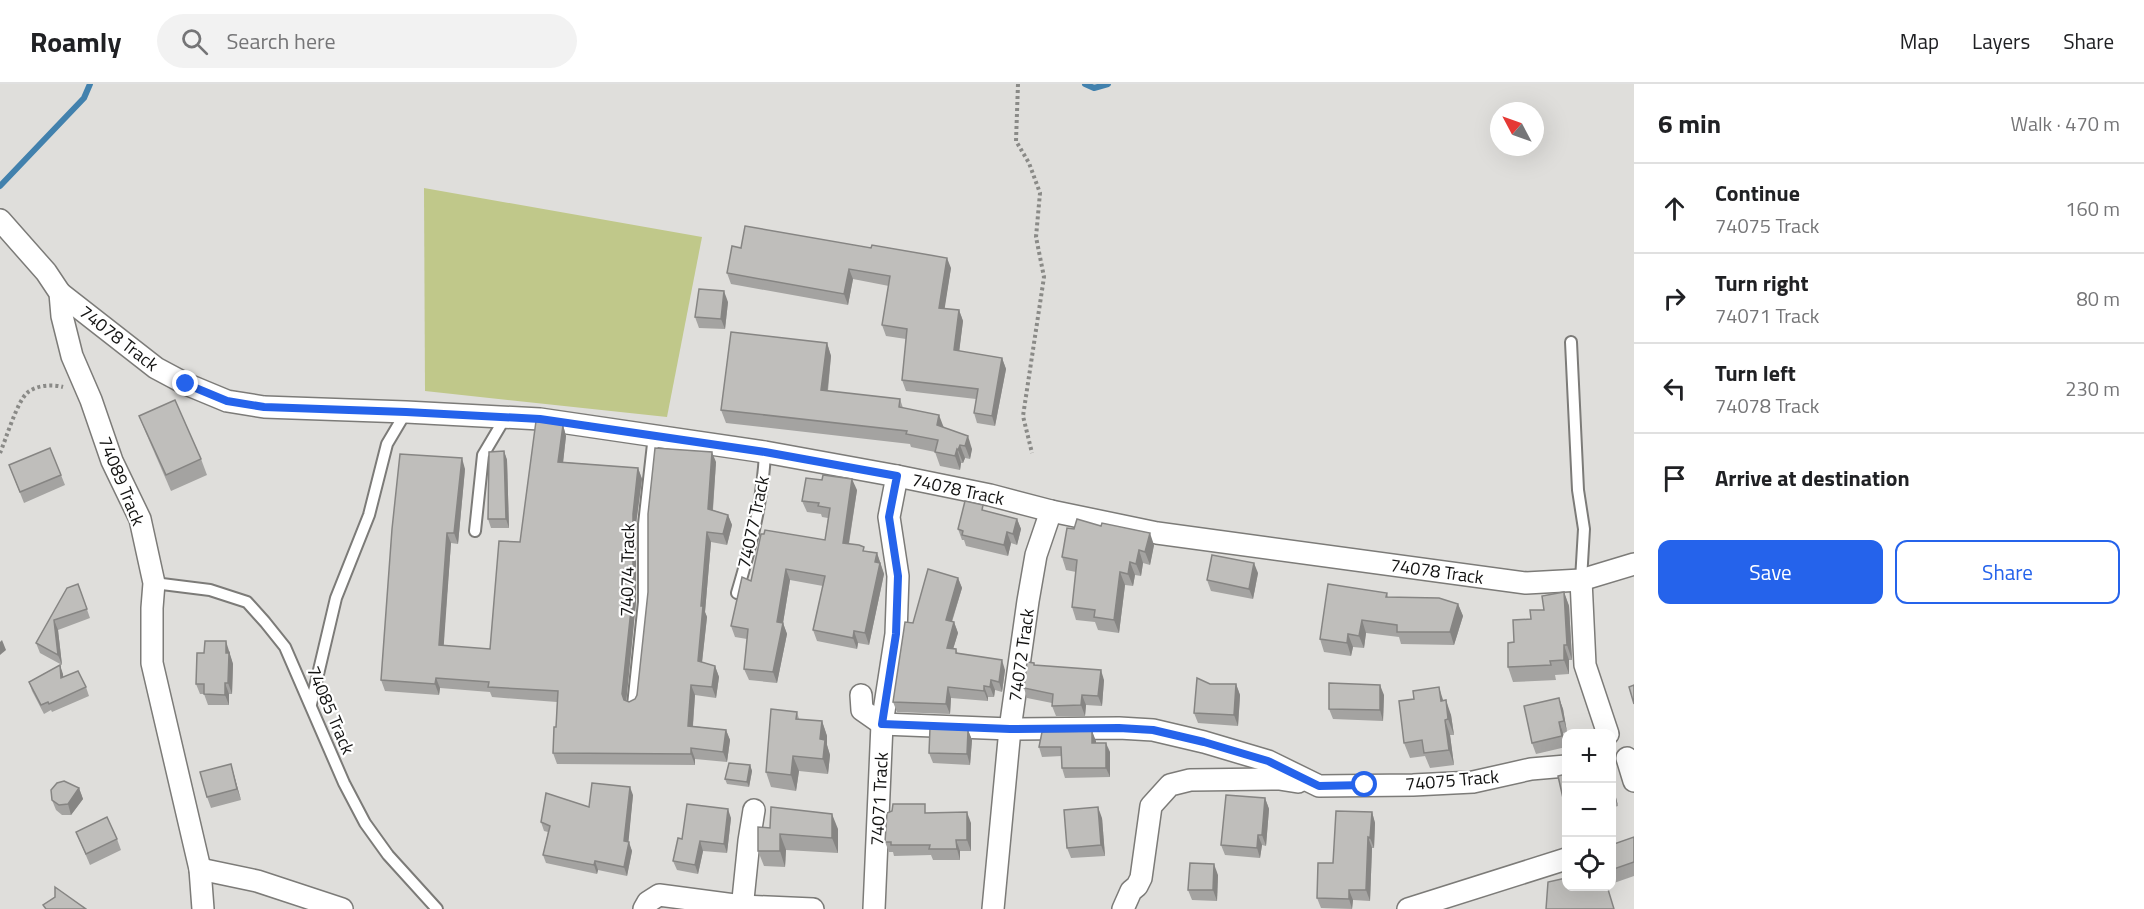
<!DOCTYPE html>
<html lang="en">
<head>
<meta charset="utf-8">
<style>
	:root { --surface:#fff; --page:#f2f2f2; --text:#202124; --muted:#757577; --line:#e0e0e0; --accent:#2563eb }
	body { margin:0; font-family:"Titillium Web",sans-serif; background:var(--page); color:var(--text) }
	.controls { position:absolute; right:18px; bottom:18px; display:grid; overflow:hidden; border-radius:12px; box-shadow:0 6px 24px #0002 }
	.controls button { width:54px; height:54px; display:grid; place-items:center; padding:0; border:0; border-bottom:2px solid var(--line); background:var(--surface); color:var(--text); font:30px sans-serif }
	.compass { position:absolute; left:1490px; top:18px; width:54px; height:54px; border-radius:50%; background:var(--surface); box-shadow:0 6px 24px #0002; rotate:311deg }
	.stop { position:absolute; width:18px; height:18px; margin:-14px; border:4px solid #2563eb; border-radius:50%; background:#fff }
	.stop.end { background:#2563eb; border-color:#fff; box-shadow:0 2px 6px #0008 }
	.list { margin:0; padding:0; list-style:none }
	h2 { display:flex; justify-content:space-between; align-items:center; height:78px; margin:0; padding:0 24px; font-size:26px }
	h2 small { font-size:20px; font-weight:400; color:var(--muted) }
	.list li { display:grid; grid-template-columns:39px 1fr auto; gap:18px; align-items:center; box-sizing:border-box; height:90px; padding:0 24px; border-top:2px solid var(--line) }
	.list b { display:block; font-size:22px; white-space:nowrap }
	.list p { margin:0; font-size:20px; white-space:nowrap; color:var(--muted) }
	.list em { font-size:20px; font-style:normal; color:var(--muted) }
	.actions { display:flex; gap:12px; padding:18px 24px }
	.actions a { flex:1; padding:14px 0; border:2px solid var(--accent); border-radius:12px; text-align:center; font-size:21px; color:var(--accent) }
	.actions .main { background:var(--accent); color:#fff }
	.icon { flex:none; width:33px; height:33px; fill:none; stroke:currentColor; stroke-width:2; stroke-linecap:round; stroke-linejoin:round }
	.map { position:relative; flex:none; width:1634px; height:825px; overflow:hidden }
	header { display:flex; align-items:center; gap:36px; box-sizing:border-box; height:84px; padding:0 30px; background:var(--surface); border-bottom:2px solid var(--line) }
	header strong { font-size:28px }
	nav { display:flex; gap:33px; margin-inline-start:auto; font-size:21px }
	.search { width:420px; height:54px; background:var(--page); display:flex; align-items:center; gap:15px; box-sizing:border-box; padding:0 21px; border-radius:33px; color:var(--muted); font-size:22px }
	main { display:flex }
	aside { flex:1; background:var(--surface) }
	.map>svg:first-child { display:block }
	.green { fill:#c0c88a }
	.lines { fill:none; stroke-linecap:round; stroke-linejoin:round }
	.stream { stroke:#4281ad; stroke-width:6 }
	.service-casing { stroke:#7c7b78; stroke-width:14 }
	.minor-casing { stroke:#7c7b78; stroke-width:24 }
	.path { stroke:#8a8a87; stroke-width:4; stroke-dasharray:3 3; stroke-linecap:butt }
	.service { stroke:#fff; stroke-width:10 }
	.minor { stroke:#fff; stroke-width:21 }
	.wall { fill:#a4a3a1 }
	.shaded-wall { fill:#868583 }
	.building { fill:#bfbebb; stroke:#868583; stroke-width:1.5 }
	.route { stroke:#2563eb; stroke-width:8 }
	.labels { text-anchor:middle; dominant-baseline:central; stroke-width:4.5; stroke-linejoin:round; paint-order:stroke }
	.street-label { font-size:18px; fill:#131312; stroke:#fff }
</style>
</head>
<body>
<header>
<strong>Roamly</strong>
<div class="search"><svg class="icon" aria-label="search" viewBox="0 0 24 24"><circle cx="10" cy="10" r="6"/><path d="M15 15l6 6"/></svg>Search here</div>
<nav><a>Map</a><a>Layers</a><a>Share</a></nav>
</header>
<main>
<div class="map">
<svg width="1634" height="825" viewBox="0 0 1634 825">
	<rect width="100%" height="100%" fill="#dfdedb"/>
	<path class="green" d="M424,104l278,49 -35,180 -242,-26z"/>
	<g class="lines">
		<g class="stream">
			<path d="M1085,0l9,4 14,-4"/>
			<path d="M0,102l84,-88 6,-14"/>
		</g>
		<defs>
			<g id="service">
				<path d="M1571,258l7,148 6,39 -3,51"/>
				<path d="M475,447l8,-76 22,-37h3"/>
				<path d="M154,499l56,7 37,12 18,20 20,25 59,136 21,40 23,32 49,54"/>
				<path d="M737,509c14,-47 26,-93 28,-141"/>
				<path d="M311,620l25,-106 33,-83 18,-71 19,-32"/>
				<path d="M633,621l11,-103v-78l10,-89"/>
			</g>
			<g id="minor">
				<path d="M0,136l46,52 14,21 2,23 10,40 19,44 21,61 28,58 14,64 -2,25v55l48,206 3,40"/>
				<path d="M60,209l96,75 30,16 41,17 37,6 142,5 134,7 225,33 132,24 93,19 61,16 106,22 369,50 55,-3 53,-16"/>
				<path d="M1581,496l4,85 23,69"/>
				<path d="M861,611l1,15 20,14 128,5 109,-1 34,2 51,12 64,19 51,25 94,-1 60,-3 58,-13 35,-3"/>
				<path d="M1627,674l7,23"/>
				<path d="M200,785l57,12 85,28"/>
				<path d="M644,825l4,-7 11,-7 83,11 71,3"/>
				<path d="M742,825l7,-68 5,-31"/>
				<path d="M874,825l8,-185 14,-90 2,-58 -9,-59 8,-41"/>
				<path d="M993,825l17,-180 18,-128 8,-46 15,-44"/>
				<path d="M1123,825l8,-18 6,-5 4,-8 10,-72 19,-21 20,-5 89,-1 19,3"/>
				<path d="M1408,825l158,-50"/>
			</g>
		</defs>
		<use href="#service" class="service-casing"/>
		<use href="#minor" class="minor-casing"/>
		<g class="path">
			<path d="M1018,0l-2,57 13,22 11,30 -4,44 8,40 -21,139 9,37"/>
			<path d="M0,369c6,-14 17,-51 27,-60 9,-8 25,-9 36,-6"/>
		</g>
		<use href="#service" class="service"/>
		<use href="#minor" class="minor"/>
	</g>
	<g class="wall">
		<path d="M741,164l210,20 -7,41 15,1 4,11 -4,30 43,7 4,11 -11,57 -18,-3 -3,-10 2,-14 -70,-8 -4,-11 4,-41 -20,-3 -4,-11 7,-39 -36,-7 -5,26 -117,-21 -4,-11z"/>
		<path d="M728,218l-3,27 -26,-1 -4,-11z"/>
		<path d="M827,259l4,13 -3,35 72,8 3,9 41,20 28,21 -2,10 -5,-1 -2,5h-2l-1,7 -20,-4 -5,-14 -24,-5 -1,-3 -184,-21 -5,-13z"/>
		<path d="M139,332l62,43 6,16 -36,16 -26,-60z"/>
		<path d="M563,341l3,11 -3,26 75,6 4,11 -6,45v78l-10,99 3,1 6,-3 81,-237 -3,48 15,5 4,10 -5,20 -16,-3 -6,70 2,5 -5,45 13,4 4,11 -3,21 -21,-3 -2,31 33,4 4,10 -3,22 -32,-3v6l-138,-1 -4,-11 3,-26 1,-25 -65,-5 -2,-5 -50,-4 -1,7 -54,-4 -4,-11 84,-211 -7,75 -7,-1 -8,103 47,3 30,-107z"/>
		<path d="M504,367l3,9 2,68h-18l-3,-9z"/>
		<path d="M9,381l52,10 4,10 -41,18z"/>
		<path d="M857,406l-8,54 16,7 12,2 7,21 -15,71 -11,-2 -1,6 -40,-8 -4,-11 10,-44 -33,-6 -7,43 4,11 -10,49 -28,-3 -5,-11 3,-30 -12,-2 -4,-11 20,-45 74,-41 3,-22 -6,-1 -1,-3 -14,-2 -5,-11z"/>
		<path d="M986,427l31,8 4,10 -4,16 -6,-2 -3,13 -42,-10 -2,-6h-2l-4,-11z"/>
		<path d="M1154,461l-4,20 -7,-2 -2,13 -6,-1 -2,11 -8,-1 -6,48 -21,-3 -3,-8 -19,-2 -4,-13 4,-35 -10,-2 -4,-13z"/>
		<path d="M1258,489l-5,26 -42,-8 -4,-11z"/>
		<path d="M958,494l4,10 -10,34h2l4,11 -5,16h3l2,5 47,16 -3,22 -7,-2 -1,7h-6v4l-37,-3 -1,16 -53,-2 -4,-10 20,-79z"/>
		<path d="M78,500l12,34 -32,12 4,35 -22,-12 -4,-10z"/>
		<path d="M1564,508l5,14 3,54h-3v14l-14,1 1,5 -43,2 -5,-15 6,-25 17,-23 13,-9z"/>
		<path d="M1387,509l1,4 70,7 5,12 -9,29 -53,-1 -2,-7 -33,-4 -2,15 -11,-1 -2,9 -27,-4 -4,-13z"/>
		<path d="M230,567v4l3,9 -1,30h-3v11h-21l-4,-11h-4l-4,-10z"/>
		<path d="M1034,579l1,2 69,15 -2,26 -16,-1 -1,11h-29l-4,-10v-3l-25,-5 -3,-10z"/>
		<path d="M60,581l3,13 23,9 3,9 -37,16 -1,-2 -7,4 -12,-23 -3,-9z"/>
		<path d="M1210,600h26l4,11 -2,31 -40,-3 -4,-10z"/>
		<path d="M1384,611l-1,26 -50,-2 -4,-10z"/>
		<path d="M1559,614l4,11 4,23 -4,1 3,14 -30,7 -4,-11z"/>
		<path d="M1443,616l8,15 3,20h-4l4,30 -24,3 -5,-12 -15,2 -6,-15z"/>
		<path d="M797,628l2,7 23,2 5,15v9l3,10 -2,19 -29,-3 -3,20 -25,-4 -5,-15z"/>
		<path d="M968,646l4,10 -2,25 -37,-2 -4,-10z"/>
		<path d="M1092,647l4,12 14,9v25l-45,1 -3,-10v-12l-20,1 -3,-10z"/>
		<path d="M231,680l3,11 7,25 -30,8 -4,-11z"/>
		<path d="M750,681l2,6 -3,16 -22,-3 -2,-5z"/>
		<path d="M1611,692l7,30 -7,2z"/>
		<path d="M79,704l4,11 -12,16h-9l-6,-5 -4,-10z"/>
		<path d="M633,711l-5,47 4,9 -5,25 -29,-6 -1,4 -51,-11 -3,-8 5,-23 -4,-1 -3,-9 48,-15z"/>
		<path d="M1265,714l4,11 -3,37 -4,-1 -2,13 -35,-3 -4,-10z"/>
		<path d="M1372,728l3,11 -1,25h-2l-2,53 -17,-1 -1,9 -31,-1 -4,-10 16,-35z"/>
		<path d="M929,729l42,10v28h-11v9h-27l-2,-5 -37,1 -1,-4h-4l-4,-10z"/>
		<path d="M731,734l-4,35 -24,-2 -5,23 -21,-4 -4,-9 9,-22z"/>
		<path d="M1102,734l3,38 -34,2 -4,-10z"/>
		<path d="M758,743l80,2v24l-52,-3 -1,17 -21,-1 -6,-15z"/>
		<path d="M76,748l41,7 4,11 -31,15z"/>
		<path d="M1634,753v39l-23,8v-39z"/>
		<path d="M1218,791l-1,26 -25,-1 -4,-10z"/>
	</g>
	<g class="shaded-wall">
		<path d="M947,174l4,10 -8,51 -4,-11z"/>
		<path d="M849,185l4,10 -5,26 -4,-11z"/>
		<path d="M724,207l4,11 -3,27 -4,-10z"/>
		<path d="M959,226l4,11 -5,40 -4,-11z"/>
		<path d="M827,259l4,13 -5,48 -5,-14z"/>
		<path d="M1002,274l4,11 -11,57 -3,-10z"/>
		<path d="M939,331l5,13 -7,-3z"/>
		<path d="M563,341l3,11 -4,36 -4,-10z"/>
		<path d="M968,352l4,13 -2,10 -5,-13z"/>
		<path d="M960,361l5,13 -2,5 -5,-13z"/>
		<path d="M957,365l4,14 -1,7 -5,-14z"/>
		<path d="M504,367l3,9 2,68 -3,-9z"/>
		<path d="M712,368l4,10 -4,57 -4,-10z"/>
		<path d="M462,374l3,11 -7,75 -4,-11z"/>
		<path d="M638,384l4,11 -6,45v78l-10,102 -4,-10 11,-180z"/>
		<path d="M852,395l5,11 -10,64 -4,-11z"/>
		<path d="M728,431l4,10 -5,20 -4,-11z"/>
		<path d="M1017,435l4,10 -4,16 -4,-11z"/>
		<path d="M707,448l4,10 -6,70 2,5 -6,54 -3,-10z"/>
		<path d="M1007,448l4,11 -3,13 -4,-11z"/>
		<path d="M447,449l4,10 -8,113 -4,-11z"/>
		<path d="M1150,449l4,12 -4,20 -5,-13z"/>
		<path d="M1139,466l4,13 -2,13 -5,-12z"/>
		<path d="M877,469l7,21 -15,71 -4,-12z"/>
		<path d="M1130,478l5,13 -2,11 -5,-12z"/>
		<path d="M1254,479l4,10 -5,26 -4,-10z"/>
		<path d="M786,485l4,11 -7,43 4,11 -10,49 -4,-11 4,-50z"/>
		<path d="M1120,488l5,13 -6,48 -5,-13z"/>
		<path d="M958,494l4,10 -13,42 -3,-10z"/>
		<path d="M1564,508l5,14 3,54 -5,-15z"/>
		<path d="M1458,520l5,12 -9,29 -4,-13z"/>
		<path d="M54,536l4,10 4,35 -4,-10z"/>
		<path d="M1362,536l4,13 -2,15 -5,-12z"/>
		<path d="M954,538l4,11 -8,26 -3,-11z"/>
		<path d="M854,547l4,12 -1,6 -4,-11z"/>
		<path d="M1348,550l5,13 -2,9 -4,-13z"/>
		<path d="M2,556l4,10 -6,5v-13z"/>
		<path d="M226,557l7,23 -1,30 -4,-11 -2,-30z"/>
		<path d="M1564,561l5,15v14l-5,-14z"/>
		<path d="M1002,576l3,10 -3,22 -3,-10z"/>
		<path d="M60,581l3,9 1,13 -3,-9z"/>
		<path d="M715,582l4,11 -3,21 -4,-11z"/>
		<path d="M1101,586l3,10 -2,26 -4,-10z"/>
		<path d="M436,594l4,10 -1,7 -4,-11z"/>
		<path d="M991,596l4,10 -1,7 -4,-10z"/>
		<path d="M225,599l4,11v11l-4,-10z"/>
		<path d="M1236,600l4,11 -2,31 -4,-11z"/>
		<path d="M691,601l4,10 -3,41 -4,-10z"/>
		<path d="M1380,601l4,10 -1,26 -3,-11z"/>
		<path d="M984,602l4,11v4l-4,-10z"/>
		<path d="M948,603l3,11 -1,16 -4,-10z"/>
		<path d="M1439,603l5,16 -3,-2z"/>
		<path d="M1082,611l4,10 -1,11 -4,-11z"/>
		<path d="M1559,614l4,11 4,23 -3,-11z"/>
		<path d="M1446,616l5,15 3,20 -6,-16z"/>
		<path d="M1445,636l5,15 4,30 -5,-15z"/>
		<path d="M822,637l5,15v9l3,10 -2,19 -5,-15 -3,-20z"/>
		<path d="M1559,638l4,11 3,14 -4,-11z"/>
		<path d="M726,646l4,10 -3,22 -4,-10z"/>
		<path d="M968,646l4,10 -2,25 -3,-11z"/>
		<path d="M1092,647l4,10v12l-4,-10z"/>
		<path d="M1106,659l4,9v25l-4,-9z"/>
		<path d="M691,664l4,11v6l-4,-11z"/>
		<path d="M793,672l6,15 -3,20 -5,-16z"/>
		<path d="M231,680l3,11 7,25 -4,-11z"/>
		<path d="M750,681l2,6 -3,16 -2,-5z"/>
		<path d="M1611,692l7,30 -4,-10 -3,-13z"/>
		<path d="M630,703l3,8 -5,52 1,-5 3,9 -5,25 -3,-9v-26z"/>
		<path d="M79,704l4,11 -12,16 -3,-11z"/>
		<path d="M1265,714l4,11 -3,37 -4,-11z"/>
		<path d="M1098,723l4,11 3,38 -4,-11z"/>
		<path d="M728,725l3,9 -4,35 -3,-9z"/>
		<path d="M967,728l4,11v28l-4,-11z"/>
		<path d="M1372,728l3,11 -1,25 -4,-10z"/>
		<path d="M832,730l6,15v24l-6,-15z"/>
		<path d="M780,750l6,16 -1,17 -5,-16z"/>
		<path d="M1258,751l4,10 -2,13 -3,-10z"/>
		<path d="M1368,753l4,11 -2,53 -4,-11z"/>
		<path d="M956,756l4,11v9l-3,-11z"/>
		<path d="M700,757l3,10 -5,23 -3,-9z"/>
		<path d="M595,777l3,9 -1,4 -3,-9z"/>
		<path d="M1214,780l4,11 -1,26 -4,-11z"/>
		<path d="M1349,806l4,10 -1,9 -3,-10z"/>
	</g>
	<g class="building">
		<path d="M745,142l126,22 1,-3 75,13 -8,50 20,2 -5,40 48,8 -10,58 -18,-3 4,-24 -76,-9 5,-51 -25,-4 8,-49 -41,-7 -5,25 -117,-21 5,-27 9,2z"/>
		<path d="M699,205l25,2 -3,28 -26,-2z"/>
		<path d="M731,248l96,11 -6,47 79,9 -1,8 40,8 -2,10 31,11 -3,10 -5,-1 -2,5 -1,-1 -2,7 -20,-4 3,-12 -32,-6 1,-3 -186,-21z"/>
		<path d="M175,316l26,59 -35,16 -27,-59z"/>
		<path d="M536,337l27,4 -5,37 80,6 -5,46v77l-11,103 2,6 5,2 6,-3 2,-4 11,-103v-78l7,-66 57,4 -4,57 20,6 -5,19 -16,-2 -6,74h2l-5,55 17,5 -3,21 -21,-2 -3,41 38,4 -3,22 -32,-4v6l-138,-1 1,-26h2l2,-36 -70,-4 1,-5 -53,-4 -1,6 -54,-4 11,-151 8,-75 62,4 -8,75h-7l-8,112 51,4 9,-108 21,1z"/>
		<path d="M50,364l11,27 -41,17 -11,-27z"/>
		<path d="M504,367l2,68h-18l1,-67z"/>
		<path d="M823,391l29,4 -9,64 16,2 5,2 -1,4 14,2 -2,9 5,1 -15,70 -11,-2 -1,7 -40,-8 12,-54 -39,-7 -9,53 6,1 -10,49 -29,-3 4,-40 -17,-3 11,-49 9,4 10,-47h3l1,-4 60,10 5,-32 -12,-2 1,-3 -17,-2 4,-23 16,2z"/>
		<path d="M965,417l18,4 -1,5 35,9 -4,15 -6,-2 -3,13 -42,-10 1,-4 -5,-2z"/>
		<path d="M1077,435l24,7 1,-3 48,10 -5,19 -6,-2 -3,14 -6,-2 -2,12 -8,-2 -6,48 -20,-3 1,-7 -23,-3 5,-47 -15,-3 5,-29 7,1z"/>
		<path d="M1212,471l42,8 -5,26 -42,-9z"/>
		<path d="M928,485l30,9 -12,42 8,2 -7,26 9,1v4l46,7 -3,22 -8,-2 -1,7 -6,-1v5l-36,-4 -2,17 -53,-2 12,-80 8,1z"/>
		<path d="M78,500l9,25 -33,11 4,35 -22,-12 31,-55z"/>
		<path d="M1328,500l59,9 -1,4 53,1 19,6 -8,28h-53v-7l-35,-5 -3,16 -11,-2 -1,9 -27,-4z"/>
		<path d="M1564,508l3,53h-3v15l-14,1 1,4 -43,2v-24l6,-1 -1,-22 18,-1 -1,-9h14l-2,-14z"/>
		<path d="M205,557h21v12h3l-1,30h-3v12l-21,-1v-10h-8l1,-31h7z"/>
		<path d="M1027,578l7,1v2l67,5 -3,26 -16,-1 -1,10 -29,1 1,-12 -29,-6z"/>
		<path d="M60,581l1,13 17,-7 8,16 -37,17 -1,-2 -7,3 -12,-23z"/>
		<path d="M1197,594l13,6h26l-2,31 -40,-2z"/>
		<path d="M1329,599l51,2v25l-51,-1z"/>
		<path d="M1634,601v19l-5,-17z"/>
		<path d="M1439,603l2,14 5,-1 2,19 -3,1 4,30 -25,3 -2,-13 -18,3 -5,-42 15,-2 -1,-8z"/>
		<path d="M1559,614l5,23 -5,1 3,14 -30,7 -8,-37z"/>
		<path d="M771,625l26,3 -1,7 26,2 -2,18 5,1 -2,19 -30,-3 -2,19 -25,-3z"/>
		<path d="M930,644l38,2 -1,24 -38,-1z"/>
		<path d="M1092,647v12h14v25h-44l-1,-21h-22l3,-15z"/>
		<path d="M729,679l21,2 -3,17 -22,-3z"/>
		<path d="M231,680l6,25 -30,8 -7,-25z"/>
		<path d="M1566,690v32l-1,1 -7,-31z"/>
		<path d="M64,697l15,7 -11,16 -9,1 -7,-5 -1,-10 6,-7z"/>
		<path d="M592,699l38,4 -6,54 5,1 -5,25 -29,-6 -1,4 -51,-10 7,-29 -9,-4 5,-29 43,14z"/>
		<path d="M1611,699l3,13h-3z"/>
		<path d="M1226,711l39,3 -3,37h-4l-1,13 -36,-3z"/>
		<path d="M687,720l41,5 -4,35 -24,-3 -5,24 -22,-4 5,-23 4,1z"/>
		<path d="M893,720h32v9l42,-1v28h-11l1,9h-28l1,-4h-39v-3h-6l2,-29 5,-2z"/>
		<path d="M771,723l61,7v24l-52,-4v17h-22v-24l12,1z"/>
		<path d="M1098,723l3,38 -34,3 -3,-38z"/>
		<path d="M1336,727l36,1 -2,26 -2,-1 -2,53h-17v9l-32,-1 1,-35h15z"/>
		<path d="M107,733l10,22 -31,15 -10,-22z"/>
		<path d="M1634,753v25l-23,8v-25z"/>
		<path d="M1190,779l24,1 -1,26h-25z"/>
		<path d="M1566,794v8h41l7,23h-68l2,-27z"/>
		<path d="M55,803l31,22h-40l-3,-4 12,-8z"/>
	</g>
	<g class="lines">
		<path class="route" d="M186,300l41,17 37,6 142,5 134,7 225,33 132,24 -8,41 9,59 -2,58 -14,90 128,5 109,-1 34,2 51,12 64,19 51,25 46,-1"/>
	</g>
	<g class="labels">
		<g class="street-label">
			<text transform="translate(119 254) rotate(38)">74078 Track</text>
			<text transform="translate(122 397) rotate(68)">74089 Track</text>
			<text transform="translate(958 405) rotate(12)">74078 Track</text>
			<text transform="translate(753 438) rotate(-78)">74077 Track</text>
			<text transform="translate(627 486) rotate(-89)">74074 Track</text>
			<text transform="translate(1437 487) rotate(8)">74078 Track</text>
			<text transform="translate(1021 571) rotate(-82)">74072 Track</text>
			<text transform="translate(331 626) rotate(67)">74085 Track</text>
			<text transform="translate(1452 696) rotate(-5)">74075 Track</text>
			<text transform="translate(879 715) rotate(-87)">74071 Track</text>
		</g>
	</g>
</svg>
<div class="controls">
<button>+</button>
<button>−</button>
<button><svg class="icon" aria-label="locate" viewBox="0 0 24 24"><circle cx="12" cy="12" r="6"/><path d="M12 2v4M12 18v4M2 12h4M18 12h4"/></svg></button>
</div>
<svg class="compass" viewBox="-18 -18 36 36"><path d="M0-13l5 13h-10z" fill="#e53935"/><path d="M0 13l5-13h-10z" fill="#757577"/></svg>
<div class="stop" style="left:1365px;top:701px"></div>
<div class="stop end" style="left:186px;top:300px"></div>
</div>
<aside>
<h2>6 min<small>Walk · 470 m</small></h2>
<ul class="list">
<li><svg class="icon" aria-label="ahead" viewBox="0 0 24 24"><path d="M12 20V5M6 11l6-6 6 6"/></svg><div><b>Continue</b><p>74075 Track</p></div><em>160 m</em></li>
<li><svg class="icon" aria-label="right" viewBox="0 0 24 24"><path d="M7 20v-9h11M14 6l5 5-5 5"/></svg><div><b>Turn right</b><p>74071 Track</p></div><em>80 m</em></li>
<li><svg class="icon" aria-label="left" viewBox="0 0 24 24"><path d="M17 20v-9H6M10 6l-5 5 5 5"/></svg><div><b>Turn left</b><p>74078 Track</p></div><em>230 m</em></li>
<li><svg class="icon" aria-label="arrive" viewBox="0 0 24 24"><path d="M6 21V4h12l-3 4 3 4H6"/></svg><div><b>Arrive at destination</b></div></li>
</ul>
<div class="actions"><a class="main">Save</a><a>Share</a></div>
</aside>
</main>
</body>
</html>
